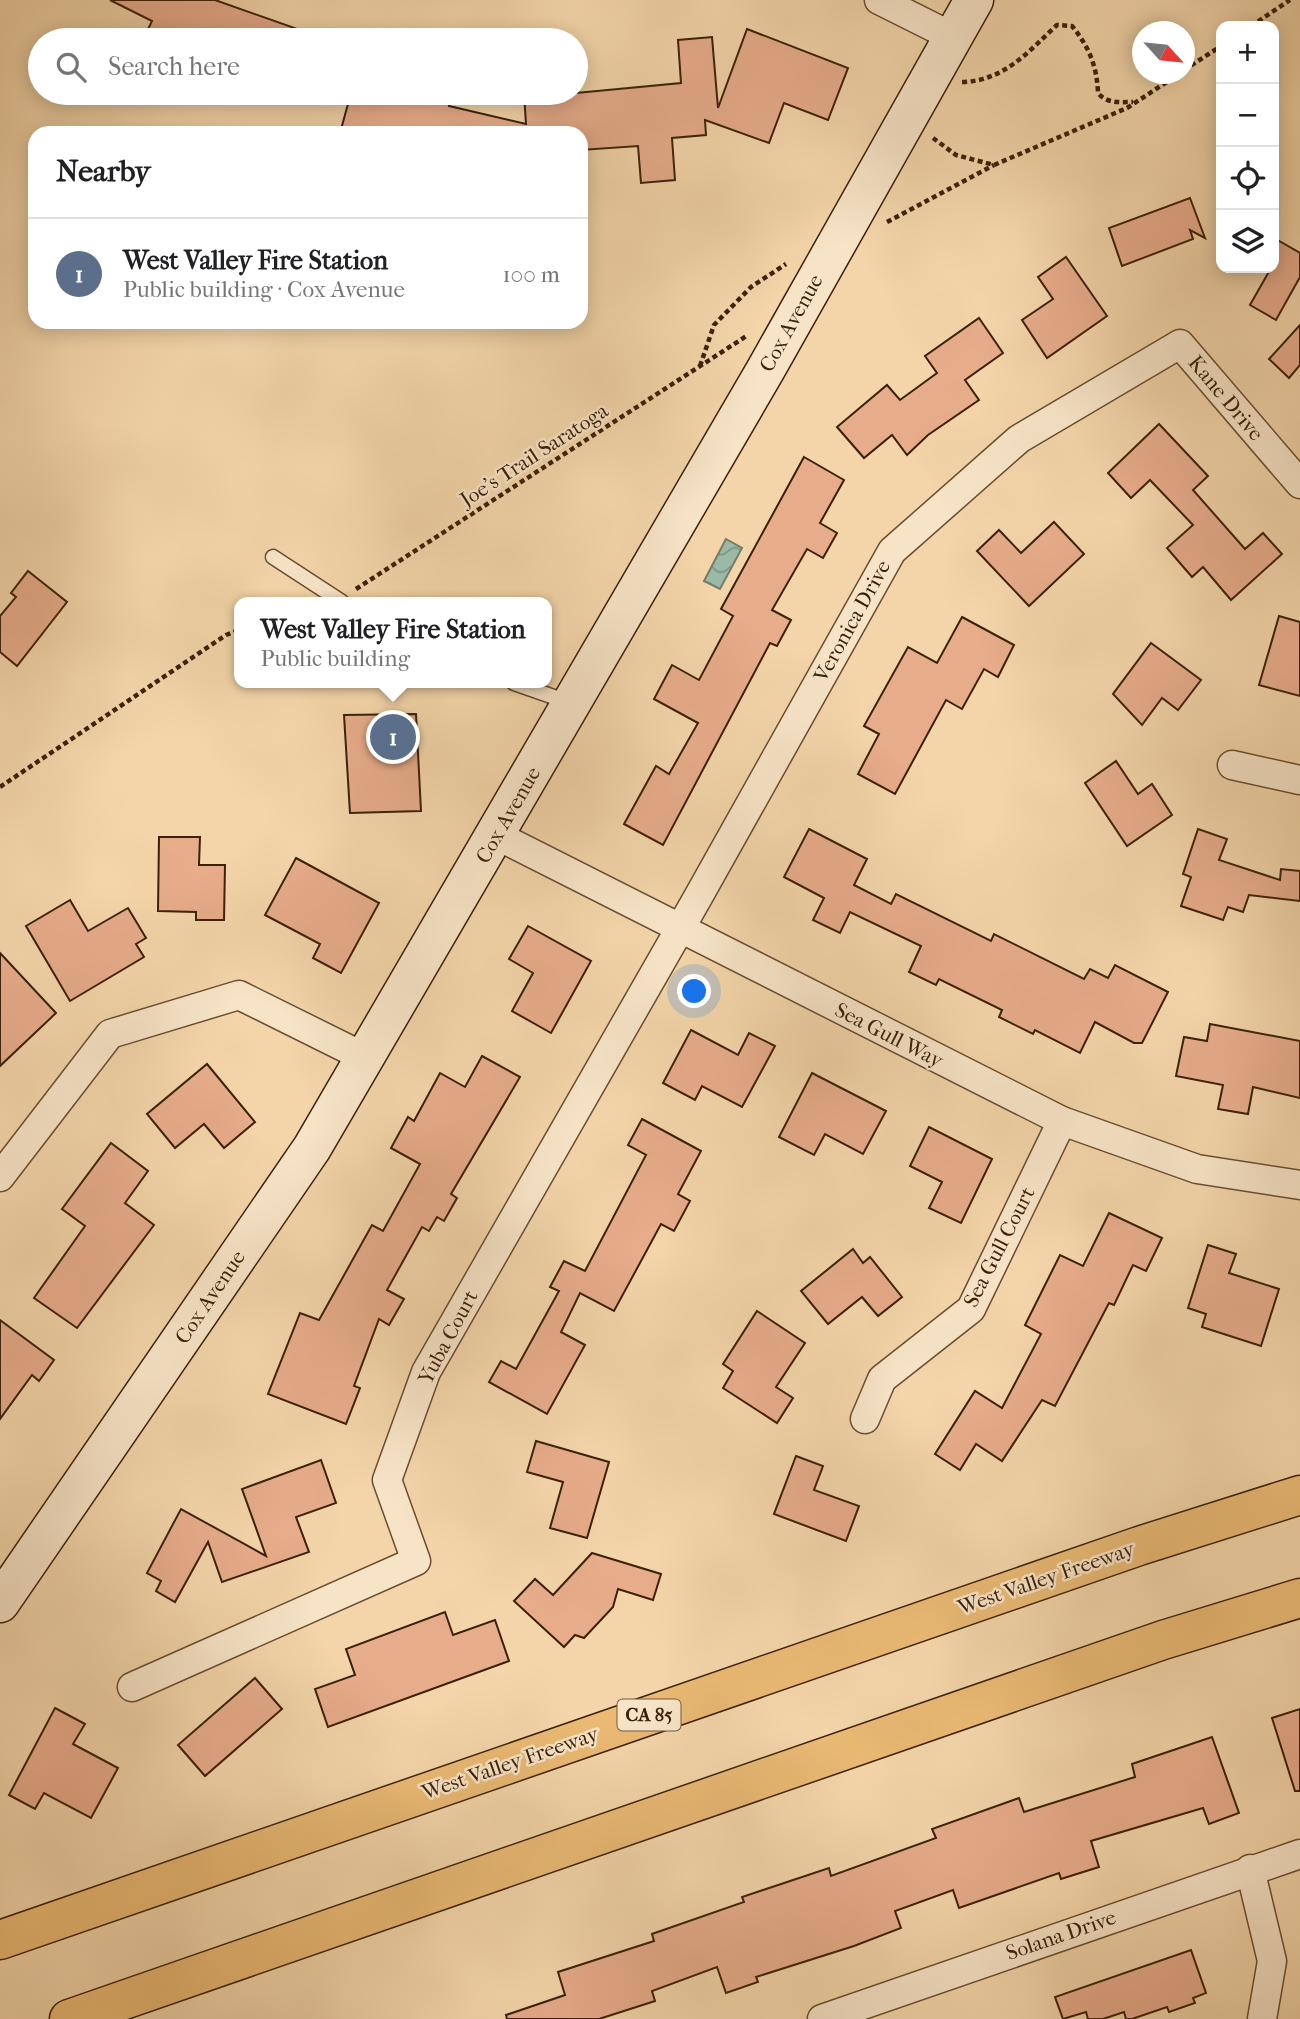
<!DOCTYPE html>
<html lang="en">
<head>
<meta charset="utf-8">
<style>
	:root { --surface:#fff; --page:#f2f2f2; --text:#202124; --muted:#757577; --line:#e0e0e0; --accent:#8f2418 }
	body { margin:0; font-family:"IM FELL French Canon",serif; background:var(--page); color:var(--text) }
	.controls { position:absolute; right:21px; top:21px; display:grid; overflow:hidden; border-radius:14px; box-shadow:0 4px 18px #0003 }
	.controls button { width:63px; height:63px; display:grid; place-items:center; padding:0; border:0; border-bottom:2px solid var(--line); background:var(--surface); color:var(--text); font:35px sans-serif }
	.compass { position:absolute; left:1132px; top:21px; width:63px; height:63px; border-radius:50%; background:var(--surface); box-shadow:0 4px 18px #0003; rotate:117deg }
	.you { position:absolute; left:695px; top:992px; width:24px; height:24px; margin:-18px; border:5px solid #fff; border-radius:50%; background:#1a73e8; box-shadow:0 0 0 10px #1a73e833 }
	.badge { display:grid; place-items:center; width:46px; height:46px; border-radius:50%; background:var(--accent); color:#fff; font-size:23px; font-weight:700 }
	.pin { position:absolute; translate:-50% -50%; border:4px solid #fff; box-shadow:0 2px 7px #0006 }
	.popup { position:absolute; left:234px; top:597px; width:318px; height:91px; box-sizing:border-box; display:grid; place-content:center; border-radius:14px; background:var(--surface); filter:drop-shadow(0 2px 5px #0005); font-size:23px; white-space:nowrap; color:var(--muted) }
	.popup b { font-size:26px; color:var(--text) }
	.popup::after { content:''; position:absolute; left:50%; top:100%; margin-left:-14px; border:14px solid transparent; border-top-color:var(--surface) }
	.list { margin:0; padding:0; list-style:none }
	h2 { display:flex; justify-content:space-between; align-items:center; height:91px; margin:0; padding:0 28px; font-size:30px }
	h2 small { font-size:23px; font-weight:400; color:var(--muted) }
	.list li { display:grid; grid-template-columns:46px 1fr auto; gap:21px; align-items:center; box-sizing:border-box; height:112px; padding:0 28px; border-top:2px solid var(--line) }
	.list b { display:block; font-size:26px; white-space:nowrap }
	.list p { margin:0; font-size:23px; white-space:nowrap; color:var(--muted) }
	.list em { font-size:23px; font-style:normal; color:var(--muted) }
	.icon { flex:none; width:38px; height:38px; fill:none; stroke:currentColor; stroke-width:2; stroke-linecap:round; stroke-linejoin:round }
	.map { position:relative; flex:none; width:1300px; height:2019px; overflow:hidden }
	.search { position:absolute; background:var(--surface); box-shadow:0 4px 18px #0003; left:28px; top:28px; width:560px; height:77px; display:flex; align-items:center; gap:18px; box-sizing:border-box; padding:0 24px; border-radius:38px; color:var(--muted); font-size:26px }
	.panel { position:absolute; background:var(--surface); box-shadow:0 4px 18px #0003; left:28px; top:126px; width:560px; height:203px; border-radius:21px }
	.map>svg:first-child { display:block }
	.water { fill:url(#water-waves); stroke:#757c67; stroke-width:2 }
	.building { fill:#e7ac8a; stroke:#3b2008; stroke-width:2 }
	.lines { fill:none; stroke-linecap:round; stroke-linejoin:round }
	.lane-casing { stroke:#694d30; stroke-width:17 }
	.street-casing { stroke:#694d30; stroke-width:31 }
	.secondary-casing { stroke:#3b2008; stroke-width:41 }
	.highway-casing { stroke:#3b2008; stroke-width:41 }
	.path { stroke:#3b2008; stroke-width:4.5; stroke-dasharray:5 3.5; stroke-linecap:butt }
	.lane { stroke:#f7e4c7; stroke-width:14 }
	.street { stroke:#f7e4c7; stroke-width:28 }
	.secondary { stroke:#f7e4c7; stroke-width:38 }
	.highway { stroke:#eaba74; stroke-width:38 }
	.labels { text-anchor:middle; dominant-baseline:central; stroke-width:5; stroke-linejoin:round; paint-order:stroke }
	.shield { fill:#f7e4c7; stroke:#735b41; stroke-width:2 }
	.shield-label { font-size:19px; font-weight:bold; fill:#3b2008 }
	.street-label { font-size:21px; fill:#3b2008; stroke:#f7e4c7 }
</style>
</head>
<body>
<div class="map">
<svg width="1300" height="2019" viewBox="0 0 1300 2019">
	<defs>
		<pattern id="water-waves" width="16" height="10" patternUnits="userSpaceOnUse" patternTransform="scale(1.75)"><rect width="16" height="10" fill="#9bb9a7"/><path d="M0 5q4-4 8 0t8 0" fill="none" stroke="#809686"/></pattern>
	</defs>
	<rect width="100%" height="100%" fill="#f3d5a9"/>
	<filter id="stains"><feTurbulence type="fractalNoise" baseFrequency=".00286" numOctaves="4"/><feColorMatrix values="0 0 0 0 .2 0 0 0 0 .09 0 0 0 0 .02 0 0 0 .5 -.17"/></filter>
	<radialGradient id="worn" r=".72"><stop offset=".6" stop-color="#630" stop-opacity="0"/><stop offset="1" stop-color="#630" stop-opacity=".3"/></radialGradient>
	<path class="water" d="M726,539l16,9 -22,41 -16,-8z"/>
	<g class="building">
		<path d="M110,0h105l105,37 -1,3h-176l9,-19z"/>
		<path d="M747,29l101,39 -20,52 -44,-17 -15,40 -64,-23 1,15 -34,3 3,42 -34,3 -3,-37 -57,4v-17h-241l11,-40h101l-3,13 77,18 -2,-31h52l105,-10 -3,-43 34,-3 6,71z"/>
		<path d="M1190,198l15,40 -15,-8 3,9 -71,27 -13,-38z"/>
		<path d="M1274,238l26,15v24l-24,43 -26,-15 21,-37h3z"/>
		<path d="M1066,257l41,59 -60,42 -25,-38 31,-21 -15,-22z"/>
		<path d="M979,318l24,35 -38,27 14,20 -51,35 -21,20 -15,-20 -28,23 -27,-31 50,-42 13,15 37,-27 -12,-17z"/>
		<path d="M1300,325v40l-11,13 -20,-19z"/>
		<path d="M1159,424l49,52 -15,14 52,59 18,-16 19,21 -51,46 -28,-33 -11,10 -25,-29 26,-23 -43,-45 -19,18 -23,-25z"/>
		<path d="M804,457l40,23 -24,43 17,10 -14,25 -16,-9 -35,61 19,10 -14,26 -7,-3 -107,202 -39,-21 32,-58 13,8 29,-51 -44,-24 18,-34 27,15 34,-64 -12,-7z"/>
		<path d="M1054,522l30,32 -55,52 -52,-55 22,-21 22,23z"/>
		<path d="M28,571l39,31 -50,64 -17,-14v-36l16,-19 -5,-4z"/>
		<path d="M1279,616l21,6v74l-41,-11z"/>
		<path d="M962,617l52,28 -16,32 -14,-8 -22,40 -16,-9 -51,94 -37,-20 21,-40 -15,-8 44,-79 29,16z"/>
		<path d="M1151,643l50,37 -23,30 -16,-12 -20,27 -29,-31z"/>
		<path d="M416,714l5,97 -71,2 -6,-98z"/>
		<path d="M1116,761l22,33 14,-10 20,31 -45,31 -42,-63z"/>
		<path d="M809,829l58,30 -13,26 37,19 5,-10 95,47 3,-7 90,45 6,-10 18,9 7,-13 53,27 -26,51h-8l-39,-21 -15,31 -45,-23 -2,4 -34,-17 3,-7 -63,-31 -3,6 -27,-13 12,-26 -71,-34 -10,21 -27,-13 11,-22 -40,-21z"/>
		<path d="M1198,829l29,10 -8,21 61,20 1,-11 19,2v30l-51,-6 -6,17 -15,-5 -5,13 -42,-14 10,-29 -8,-3z"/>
		<path d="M159,837h41l-1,28h26l-1,55h-28v-8l-38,-1z"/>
		<path d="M296,858l83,45 -38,70 -28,-15 7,-14 -55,-29z"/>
		<path d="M70,900l18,31 40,-23 18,30 -10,6 8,13 -74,44 -44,-75z"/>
		<path d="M528,926l63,35 -40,72 -39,-22 21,-38 -24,-14z"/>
		<path d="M0,953l56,60 -56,53z"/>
		<path d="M1210,1024l90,17v57l-47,-11 -5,27 -30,-5 5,-24 -47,-9 8,-39 23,4z"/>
		<path d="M691,1030l47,25 11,-22 26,13 -33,61 -40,-21 -7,14 -32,-17z"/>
		<path d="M482,1056l38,21 -69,117 6,4 -13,23 -7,-4 -8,14 -7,-4 -35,63 17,9 -15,26 -10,-6 -25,67 6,2 -14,36 -78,-30 32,-81 19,7 53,-95 11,6 37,-67 -29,-16 17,-31 6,4 26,-48 25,14z"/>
		<path d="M207,1064l48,58 -31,26 -20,-24 -29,24 -28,-34z"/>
		<path d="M812,1073l74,38 -23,43 -38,-20 -11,21 -35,-18z"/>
		<path d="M642,1119l59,32 -23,43 12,7 -16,30 -13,-7 -47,87 -34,-18 -19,39 24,13 -38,69 -58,-32 12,-21 15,8 43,-78 -9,-4 14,-26 21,10 61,-116 -18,-10z"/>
		<path d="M929,1127l63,32 -31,64 -32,-15 13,-26 -32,-16z"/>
		<path d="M111,1143l37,28 -23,32 29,22 -77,103 -43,-30 51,-72 -23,-17z"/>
		<path d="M1109,1213l53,25 -16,33 -13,-6 -19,40 -5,-2 -54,103 -13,-6 -40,61 -26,-17 -16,26 -25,-16 40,-63 27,17 39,-74 -16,-9 35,-70 23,11z"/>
		<path d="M1208,1245l28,9 -7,19 50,16 -18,57 -59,-19 4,-13 -18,-6z"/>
		<path d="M853,1249l10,14 7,-6 32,40 -24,19 -16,-19 -34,27 -27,-33z"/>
		<path d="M757,1311l48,32 -29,44 17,11 -16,25 -54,-35 10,-17 -10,-7z"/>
		<path d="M0,1320l54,40 -15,21 -7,-6 -32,44z"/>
		<path d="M536,1441l73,21 -22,76 -37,-10 13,-46 -36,-10z"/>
		<path d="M796,1456l27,10 -9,24 45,16 -13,35 -72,-27z"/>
		<path d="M321,1460l15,43 -40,14 13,35 -87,30 -14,-40 -33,60 -19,-11 5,-10 -14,-8 34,-64 85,47 -24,-67z"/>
		<path d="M592,1553l69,21 -8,26 -35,-11 -5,18 -29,31 -9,-3 -11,12 -50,-46 21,-22 18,16z"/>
		<path d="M445,1612l8,23 42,-15 14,41 -181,66 -13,-38 40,-14 -9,-26z"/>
		<path d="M255,1678l27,31 -77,67 -27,-31z"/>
		<path d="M55,1708l30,16 -12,20 45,24 -27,50 -47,-25 -9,16 -26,-14z"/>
		<path d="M1300,1709v82h-5l-23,-73z"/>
		<path d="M1212,1737l27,76 -30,11 -6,-16 -112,33 8,26 -38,12 -2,-6 -100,35 -6,-18 -58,21 6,17 -47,18 -98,31 2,5 -32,11 -9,-26 -65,24 3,10 -56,18h-92l-1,-4 59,-20 -7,-23 96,-31 -2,-7 92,-32 -2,-5 87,-29 2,8 105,-38 -4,-9 87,-31 5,14 111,-35 -3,-13z"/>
		<path d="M1191,1950l15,43 -13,5 2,5 -26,9 -2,-5 -35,12h-6l-2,-7 -21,7h-15l-2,-7 -23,7 -8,-22z"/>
	</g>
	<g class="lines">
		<defs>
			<g id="lane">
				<path d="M273,557l69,45"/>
				<path d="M514,683l57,20"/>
			</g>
			<g id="street">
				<path d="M879,0l74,37"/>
				<path d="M1232,765l68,15"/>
				<path d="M496,835l566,286 135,48 103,16"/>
				<path d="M0,1177l110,-143 129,-39 127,63"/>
				<path d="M865,1419l17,-40 89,-70 91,-188"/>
				<path d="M132,1687l284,-126 -29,-81 39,-108 271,-473 195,-348 127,-112 161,-95 120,140"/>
				<path d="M1250,1869l22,92 -10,58"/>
				<path d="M822,2019l478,-165"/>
			</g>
			<path id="secondary" d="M0,1603l312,-455 454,-779 208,-369"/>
			<g id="highway">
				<path d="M0,1940l1139,-394 161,-51"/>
				<path d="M69,2019l1094,-379 137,-42"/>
			</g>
		</defs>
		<use href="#lane" class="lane-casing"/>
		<use href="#street" class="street-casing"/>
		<use href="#secondary" class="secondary-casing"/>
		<use href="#highway" class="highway-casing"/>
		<g class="path">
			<path d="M1251,26l39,-26"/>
			<path d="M1184,70l37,-24"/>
			<path d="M962,82c42,-1 66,-30 95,-57l15,1c17,21 25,40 26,67 9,11 22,9 35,9"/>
			<path d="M933,138l23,17 38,10 133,-57 52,-34"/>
			<path d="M887,222l107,-57"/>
			<path d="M700,366l14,-41 37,-38 35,-23"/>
			<path d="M356,589l392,-254"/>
			<path d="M0,787l226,-152 13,-5"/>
		</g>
		<use href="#lane" class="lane"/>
		<use href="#street" class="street"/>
		<use href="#secondary" class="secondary"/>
		<use href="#highway" class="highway"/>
	</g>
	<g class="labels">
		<rect class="shield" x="617.5" y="1699.5" width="63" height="31" rx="5"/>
		<g class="shield-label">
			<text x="649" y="1715">CA 85</text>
		</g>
		<g class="street-label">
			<text transform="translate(791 323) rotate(-61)">Cox Avenue</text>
			<text transform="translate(1226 398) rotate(50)">Kane Drive</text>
			<text transform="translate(534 455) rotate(-33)">Joe's Trail Saratoga</text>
			<text transform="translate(852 621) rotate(-61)">Veronica Drive</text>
			<text transform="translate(508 815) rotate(-60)">Cox Avenue</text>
			<text transform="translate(889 1035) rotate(27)">Sea Gull Way</text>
			<text transform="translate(999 1247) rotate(-63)">Sea Gull Court</text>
			<text transform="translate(210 1297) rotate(-56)">Cox Avenue</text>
			<text transform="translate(448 1337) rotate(-62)">Yuba Court</text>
			<text transform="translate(1046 1578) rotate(-19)">West Valley Freeway</text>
			<text transform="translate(510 1763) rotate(-19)">West Valley Freeway</text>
			<text transform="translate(1061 1935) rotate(-19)">Solana Drive</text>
		</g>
	</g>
	<rect width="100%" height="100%" filter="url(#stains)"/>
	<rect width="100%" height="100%" fill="url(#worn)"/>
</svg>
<div class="controls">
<button>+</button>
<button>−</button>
<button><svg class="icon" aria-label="locate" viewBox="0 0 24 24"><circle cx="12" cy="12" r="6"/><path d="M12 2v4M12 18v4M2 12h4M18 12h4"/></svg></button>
<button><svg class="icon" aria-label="layers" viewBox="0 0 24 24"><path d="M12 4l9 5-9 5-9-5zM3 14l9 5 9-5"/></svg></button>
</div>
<svg class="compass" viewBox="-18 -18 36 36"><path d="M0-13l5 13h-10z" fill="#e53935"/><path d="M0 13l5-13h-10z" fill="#757577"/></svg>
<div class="you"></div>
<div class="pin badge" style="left:393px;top:737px;background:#5c6f8a">1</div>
<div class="popup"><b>West Valley Fire Station</b>Public building</div>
<div class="search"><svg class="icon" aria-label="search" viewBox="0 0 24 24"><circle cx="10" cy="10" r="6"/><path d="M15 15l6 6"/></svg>Search here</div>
<section class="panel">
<h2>Nearby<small></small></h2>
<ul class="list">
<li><span class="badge" style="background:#5c6f8a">1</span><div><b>West Valley Fire Station</b><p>Public building · Cox Avenue</p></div><em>100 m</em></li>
</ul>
</section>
</div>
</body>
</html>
